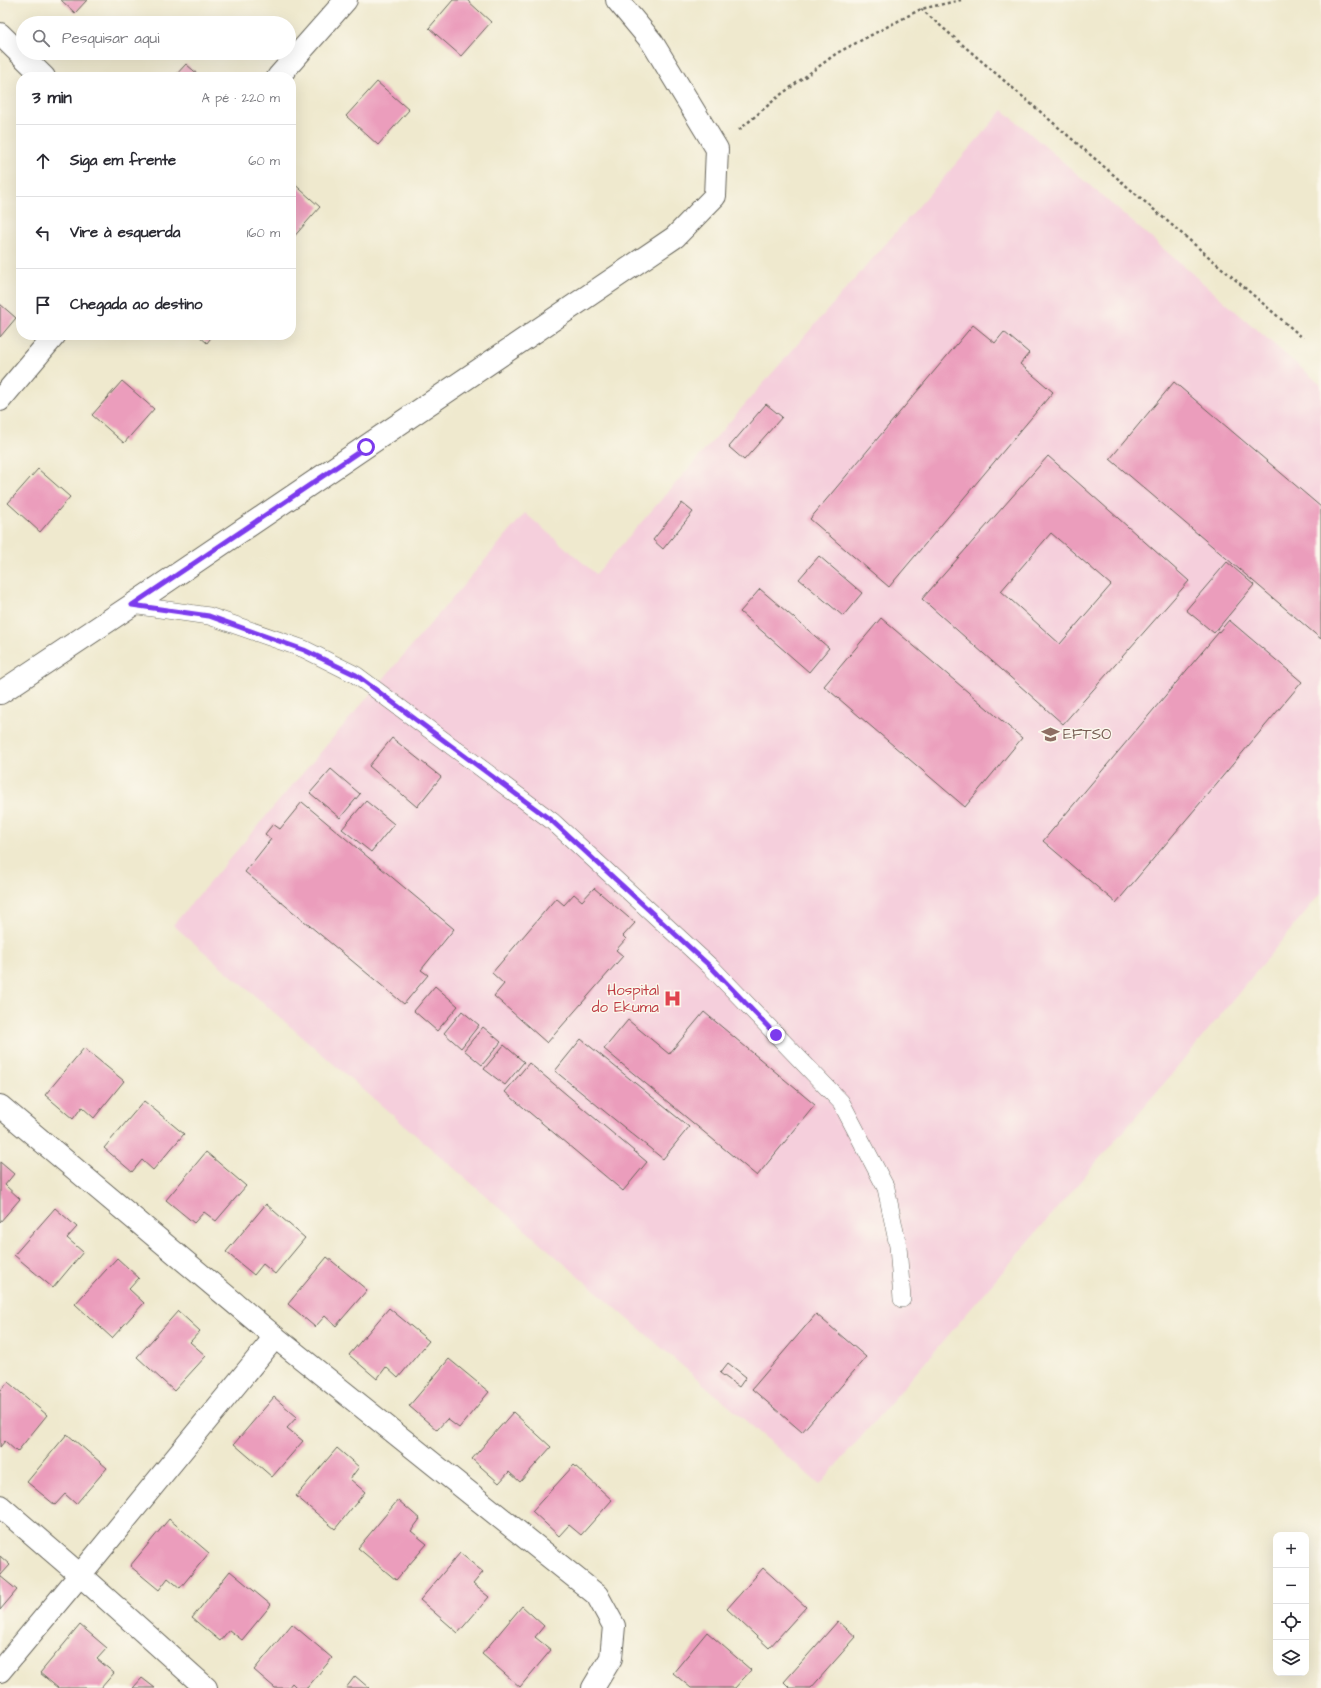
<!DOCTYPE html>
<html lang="pt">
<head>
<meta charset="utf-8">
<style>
	:root { --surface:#fff; --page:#f7f7f7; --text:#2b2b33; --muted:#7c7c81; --line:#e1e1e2 }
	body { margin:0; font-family:"Architects Daughter",sans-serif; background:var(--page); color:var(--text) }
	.controls { position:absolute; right:12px; bottom:12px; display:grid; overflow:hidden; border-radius:8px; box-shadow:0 4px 16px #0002 }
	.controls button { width:36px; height:36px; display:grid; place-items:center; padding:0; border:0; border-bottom:1px solid var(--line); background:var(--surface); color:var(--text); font:20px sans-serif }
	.stop { position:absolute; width:12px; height:12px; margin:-9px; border:3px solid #7c3aed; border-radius:50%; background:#fff }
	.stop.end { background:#7c3aed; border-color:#fff; box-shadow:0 1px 4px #0008 }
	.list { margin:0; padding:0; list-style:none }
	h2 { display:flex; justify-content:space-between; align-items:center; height:52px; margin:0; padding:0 16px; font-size:17px }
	h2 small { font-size:13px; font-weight:400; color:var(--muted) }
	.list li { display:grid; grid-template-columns:26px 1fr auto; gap:12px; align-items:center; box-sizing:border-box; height:72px; padding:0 16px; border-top:1px solid var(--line) }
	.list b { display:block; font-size:15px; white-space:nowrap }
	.list em { font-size:13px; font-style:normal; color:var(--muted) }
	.icon { flex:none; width:22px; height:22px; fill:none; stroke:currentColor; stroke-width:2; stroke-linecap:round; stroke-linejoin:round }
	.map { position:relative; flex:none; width:1321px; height:1688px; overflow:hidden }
	.search { position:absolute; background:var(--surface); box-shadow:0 4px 16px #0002; left:16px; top:16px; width:280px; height:44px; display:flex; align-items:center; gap:10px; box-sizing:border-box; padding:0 14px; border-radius:22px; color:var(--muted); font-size:15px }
	.panel { position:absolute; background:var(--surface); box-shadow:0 4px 16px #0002; left:16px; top:72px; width:280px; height:268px; border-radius:16px }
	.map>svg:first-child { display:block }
	.built { fill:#f5cfdc }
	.building { fill:#eb9dbc; fill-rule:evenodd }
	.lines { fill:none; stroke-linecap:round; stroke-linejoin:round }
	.lane-casing { stroke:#66645a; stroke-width:18 }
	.street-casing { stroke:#66645a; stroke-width:24 }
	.path { stroke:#66645a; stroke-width:2.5; stroke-dasharray:3 3; stroke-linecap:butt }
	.lane { stroke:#fff; stroke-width:17 }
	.street { stroke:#fff; stroke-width:22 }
	.route { stroke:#7c3aed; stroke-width:5 }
	.labels { text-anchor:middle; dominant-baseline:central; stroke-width:3; stroke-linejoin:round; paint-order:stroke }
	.education-label { font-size:15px; fill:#785e54; stroke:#fbf7ec; text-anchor:start }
	.health-label { font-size:15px; fill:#be3a42; stroke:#fbf7ec; text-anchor:end }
</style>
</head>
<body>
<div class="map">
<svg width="1321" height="1688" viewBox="0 0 1321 1688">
	<rect width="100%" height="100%" fill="#fbf7ec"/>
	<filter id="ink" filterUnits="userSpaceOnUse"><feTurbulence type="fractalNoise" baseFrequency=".025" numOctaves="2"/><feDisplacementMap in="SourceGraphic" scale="8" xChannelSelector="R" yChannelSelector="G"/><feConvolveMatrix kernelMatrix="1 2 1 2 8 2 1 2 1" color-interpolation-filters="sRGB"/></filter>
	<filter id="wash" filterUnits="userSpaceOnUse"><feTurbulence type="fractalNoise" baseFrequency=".012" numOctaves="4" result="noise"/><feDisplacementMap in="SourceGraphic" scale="16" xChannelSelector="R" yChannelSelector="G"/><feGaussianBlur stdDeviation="0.9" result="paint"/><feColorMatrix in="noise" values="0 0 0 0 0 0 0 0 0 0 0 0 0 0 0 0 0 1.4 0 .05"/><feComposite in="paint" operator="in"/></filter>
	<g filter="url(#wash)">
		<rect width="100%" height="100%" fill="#efe9ce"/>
		<path class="built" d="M1003,110l318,275v508l-149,181 -352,411 -647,-560 352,-412 71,61z"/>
		<g id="blocks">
			<g class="building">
				<path d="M61,0h26l-12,13z"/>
				<path d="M453,0h14l24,22 -30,34 -32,-28z"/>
				<path d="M186,64l15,13h-27z"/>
				<path d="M377,82l32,28 -31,35 -32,-29z"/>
				<path d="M291,181l29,26 -29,33z"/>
				<path d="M0,304l16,14 -16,19z"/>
				<path d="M973,325l22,18 9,-11 25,21 -9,11 33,28 -164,195 -79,-68z"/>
				<path d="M198,335h15l-6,8z"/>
				<path d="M122,381l32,28 -30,34 -32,-28z"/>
				<path d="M1174,382l147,125v132l-211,-180z"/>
				<path d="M766,404l16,13 -38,43 -15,-13z"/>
				<path d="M1048,456l141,125 -126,143 -141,-125zM1051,533l60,52 -51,59 -59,-53z"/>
				<path d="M38,469l32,28 -30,35 -32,-29z"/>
				<path d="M682,503l11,9 -30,37 -10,-9z"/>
				<path d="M819,556l43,37 -19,23 -44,-37z"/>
				<path d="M1227,562l27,23 -40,48 -28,-23z"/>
				<path d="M760,589l69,59 -20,24 -69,-60z"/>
				<path d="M881,618l141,120 -57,69 -141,-121z"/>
				<path d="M1229,620l73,62 -186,221 -73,-62z"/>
				<path d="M392,738l49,39 -24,30 -48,-41z"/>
				<path d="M331,769l29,25 -20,24 -30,-25z"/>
				<path d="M366,801l28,23 -23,28 -29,-23z"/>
				<path d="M302,802l152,127 -33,41 7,5 -24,29 -159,-132 26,-33 -6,-5 8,-10 7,5z"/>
				<path d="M594,888l41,35 -12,13 3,3 -10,11 7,6 -76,87 -53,-47 10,-12 -12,-11 64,-75 8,7 10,-11 8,7z"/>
				<path d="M435,986l23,20 -21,25 -23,-20z"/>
				<path d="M462,1011l17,14 -18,23 -17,-15z"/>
				<path d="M704,1012l111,93 -58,71 -153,-127 24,-29 41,34z"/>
				<path d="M483,1027l18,15 -19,23 -18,-15z"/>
				<path d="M581,1039l108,88 -26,32 -108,-88z"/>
				<path d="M504,1045l20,17 -19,23 -21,-16z"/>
				<path d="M84,1048l40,33 -30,37 -12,-11 -9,12 -28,-24z"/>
				<path d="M529,1063l118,99 -24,29 -118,-99z"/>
				<path d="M144,1101l40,33 -31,36 -11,-10 -10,12 -28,-24z"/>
				<path d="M206,1152l40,34 -30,35 -12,-9 -10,11 -28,-23z"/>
				<path d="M0,1162l14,12 -9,11 15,14 -20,23z"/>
				<path d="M266,1204l39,34 -30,36 -12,-10 -9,11 -28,-23z"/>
				<path d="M55,1208l22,19 -10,11 16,14 -30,36 -39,-33z"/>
				<path d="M327,1257l40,33 -31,36 -11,-10 -10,11 -27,-23z"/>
				<path d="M117,1258l22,20 -10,11 15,14 -32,35 -37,-34z"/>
				<path d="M389,1308l40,33 -31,37 -12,-11 -9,12 -28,-24z"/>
				<path d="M178,1311l22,20 -10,11 16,14 -32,35 -37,-34z"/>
				<path d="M816,1314l50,43 -64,75 -50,-43z"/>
				<path d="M449,1359l40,33 -30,36 -12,-9 -10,11 -28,-24z"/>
				<path d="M728,1363l18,14 -7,10 -19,-14z"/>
				<path d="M8,1382l39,33 -30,37 -12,-11 -5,6v-56z"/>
				<path d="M274,1397l23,20 -10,11 16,13 -31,36 -38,-33z"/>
				<path d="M513,1412l38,35 -31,35 -11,-10 -10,11 -27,-24z"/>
				<path d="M67,1434l40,34 -31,36 -11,-10 -10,11 -28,-23z"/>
				<path d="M337,1448l22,19 -9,12 15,13 -30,37 -39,-33z"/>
				<path d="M574,1465l38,35 -31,35 -12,-10 -10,11 -27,-25z"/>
				<path d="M398,1500l22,19 -9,12 16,13 -31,36 -38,-32z"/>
				<path d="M169,1519l40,34 -29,35 -12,-10 -9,12 -29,-24z"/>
				<path d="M460,1553l23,19 -10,12 16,13 -31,36 -38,-33z"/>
				<path d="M0,1556l10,9 -10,11 17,14 -17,20z"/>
				<path d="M763,1568l43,39 -37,41 -42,-39z"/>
				<path d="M230,1571l41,34 -29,35 -13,-10 -9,11 -28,-23z"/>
				<path d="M522,1606l22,20 -9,11 16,13 -31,37 -38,-33z"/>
				<path d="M838,1621l18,16 -45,51h-21l-6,-6z"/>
				<path d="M292,1624l40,34 -25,30h-10l-5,-5 -4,5h-13l-21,-18z"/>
				<path d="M80,1625l27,23 -10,11 17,14 -13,15h-43l-18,-15z"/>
				<path d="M707,1632l44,38 -16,18h-44l-18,-15z"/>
				<path d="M355,1676l14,12h-23z"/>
				<path d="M142,1678l13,10h-22z"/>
			</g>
		</g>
	</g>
	<g filter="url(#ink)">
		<use href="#blocks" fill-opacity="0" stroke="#66645a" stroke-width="1"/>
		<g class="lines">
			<defs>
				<path id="lane" d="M132,605l77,11 95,33 52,26 196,146 160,147 129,134 45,86 12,58 4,53"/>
				<g id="street">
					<path d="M0,34l44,43"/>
					<path d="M278,77l68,-77"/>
					<path d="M0,400l55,-65"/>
					<path d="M0,693l132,-88 543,-368 40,-41 2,-47 -65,-107 -35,-42"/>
					<path d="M0,1106l275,231 322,258 17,31 -3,32 -18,30"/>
					<path d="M0,1506l80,69 126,113"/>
					<path d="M0,1671l80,-96 195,-238"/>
				</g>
			</defs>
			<use href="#lane" class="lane-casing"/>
			<use href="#street" class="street-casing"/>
			<g class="path">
				<path d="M921,9l382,329"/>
				<path d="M739,130l40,-34 58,-43 84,-44 40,-9"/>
			</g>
			<use href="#lane" class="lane"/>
			<use href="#street" class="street"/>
		</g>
	</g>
	<g class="lines" filter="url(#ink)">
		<path class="route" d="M366,447l-234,158 77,11 95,34 52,25 196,146 160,147 64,67"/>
	</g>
	<defs>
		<symbol id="school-bare" viewBox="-9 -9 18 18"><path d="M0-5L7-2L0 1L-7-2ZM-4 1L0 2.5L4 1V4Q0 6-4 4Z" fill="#8d6e63" stroke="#fbf7ec" stroke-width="2.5" paint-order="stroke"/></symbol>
		<symbol id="hospital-bare" viewBox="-9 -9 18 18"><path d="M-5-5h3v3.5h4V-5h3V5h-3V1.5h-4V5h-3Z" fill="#e0444e" stroke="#fbf7ec" stroke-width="2.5" paint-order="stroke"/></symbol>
	</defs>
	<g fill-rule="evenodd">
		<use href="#school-bare" x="1038" y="722" width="25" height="25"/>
		<use href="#hospital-bare" x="660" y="986" width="25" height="25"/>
	</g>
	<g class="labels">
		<g class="education-label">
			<text x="1063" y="734">EFTSO</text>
		</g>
		<g class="health-label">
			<text x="659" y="990">Hospital<tspan x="659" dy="17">do Ekuma</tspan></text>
		</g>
	</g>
</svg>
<div class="controls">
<button>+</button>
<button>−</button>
<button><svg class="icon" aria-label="locate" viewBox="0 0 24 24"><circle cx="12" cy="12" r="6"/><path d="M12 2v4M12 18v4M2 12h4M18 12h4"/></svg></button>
<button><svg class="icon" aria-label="layers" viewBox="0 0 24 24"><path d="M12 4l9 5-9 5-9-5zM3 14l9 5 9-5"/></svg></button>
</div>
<div class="stop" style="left:366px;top:447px"></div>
<div class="stop end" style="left:776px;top:1035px"></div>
<div class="search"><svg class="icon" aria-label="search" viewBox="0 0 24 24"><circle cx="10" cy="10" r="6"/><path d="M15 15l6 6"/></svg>Pesquisar aqui</div>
<section class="panel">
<h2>3 min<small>A pé · 220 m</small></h2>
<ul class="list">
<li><svg class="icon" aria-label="ahead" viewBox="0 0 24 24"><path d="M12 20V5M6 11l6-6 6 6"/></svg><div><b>Siga em frente</b></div><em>60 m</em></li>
<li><svg class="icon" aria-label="left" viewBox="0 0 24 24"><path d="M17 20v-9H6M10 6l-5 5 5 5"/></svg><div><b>Vire à esquerda</b></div><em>160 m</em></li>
<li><svg class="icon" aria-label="arrive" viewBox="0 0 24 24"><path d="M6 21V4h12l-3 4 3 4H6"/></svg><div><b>Chegada ao destino</b></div></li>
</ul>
</section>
</div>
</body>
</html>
